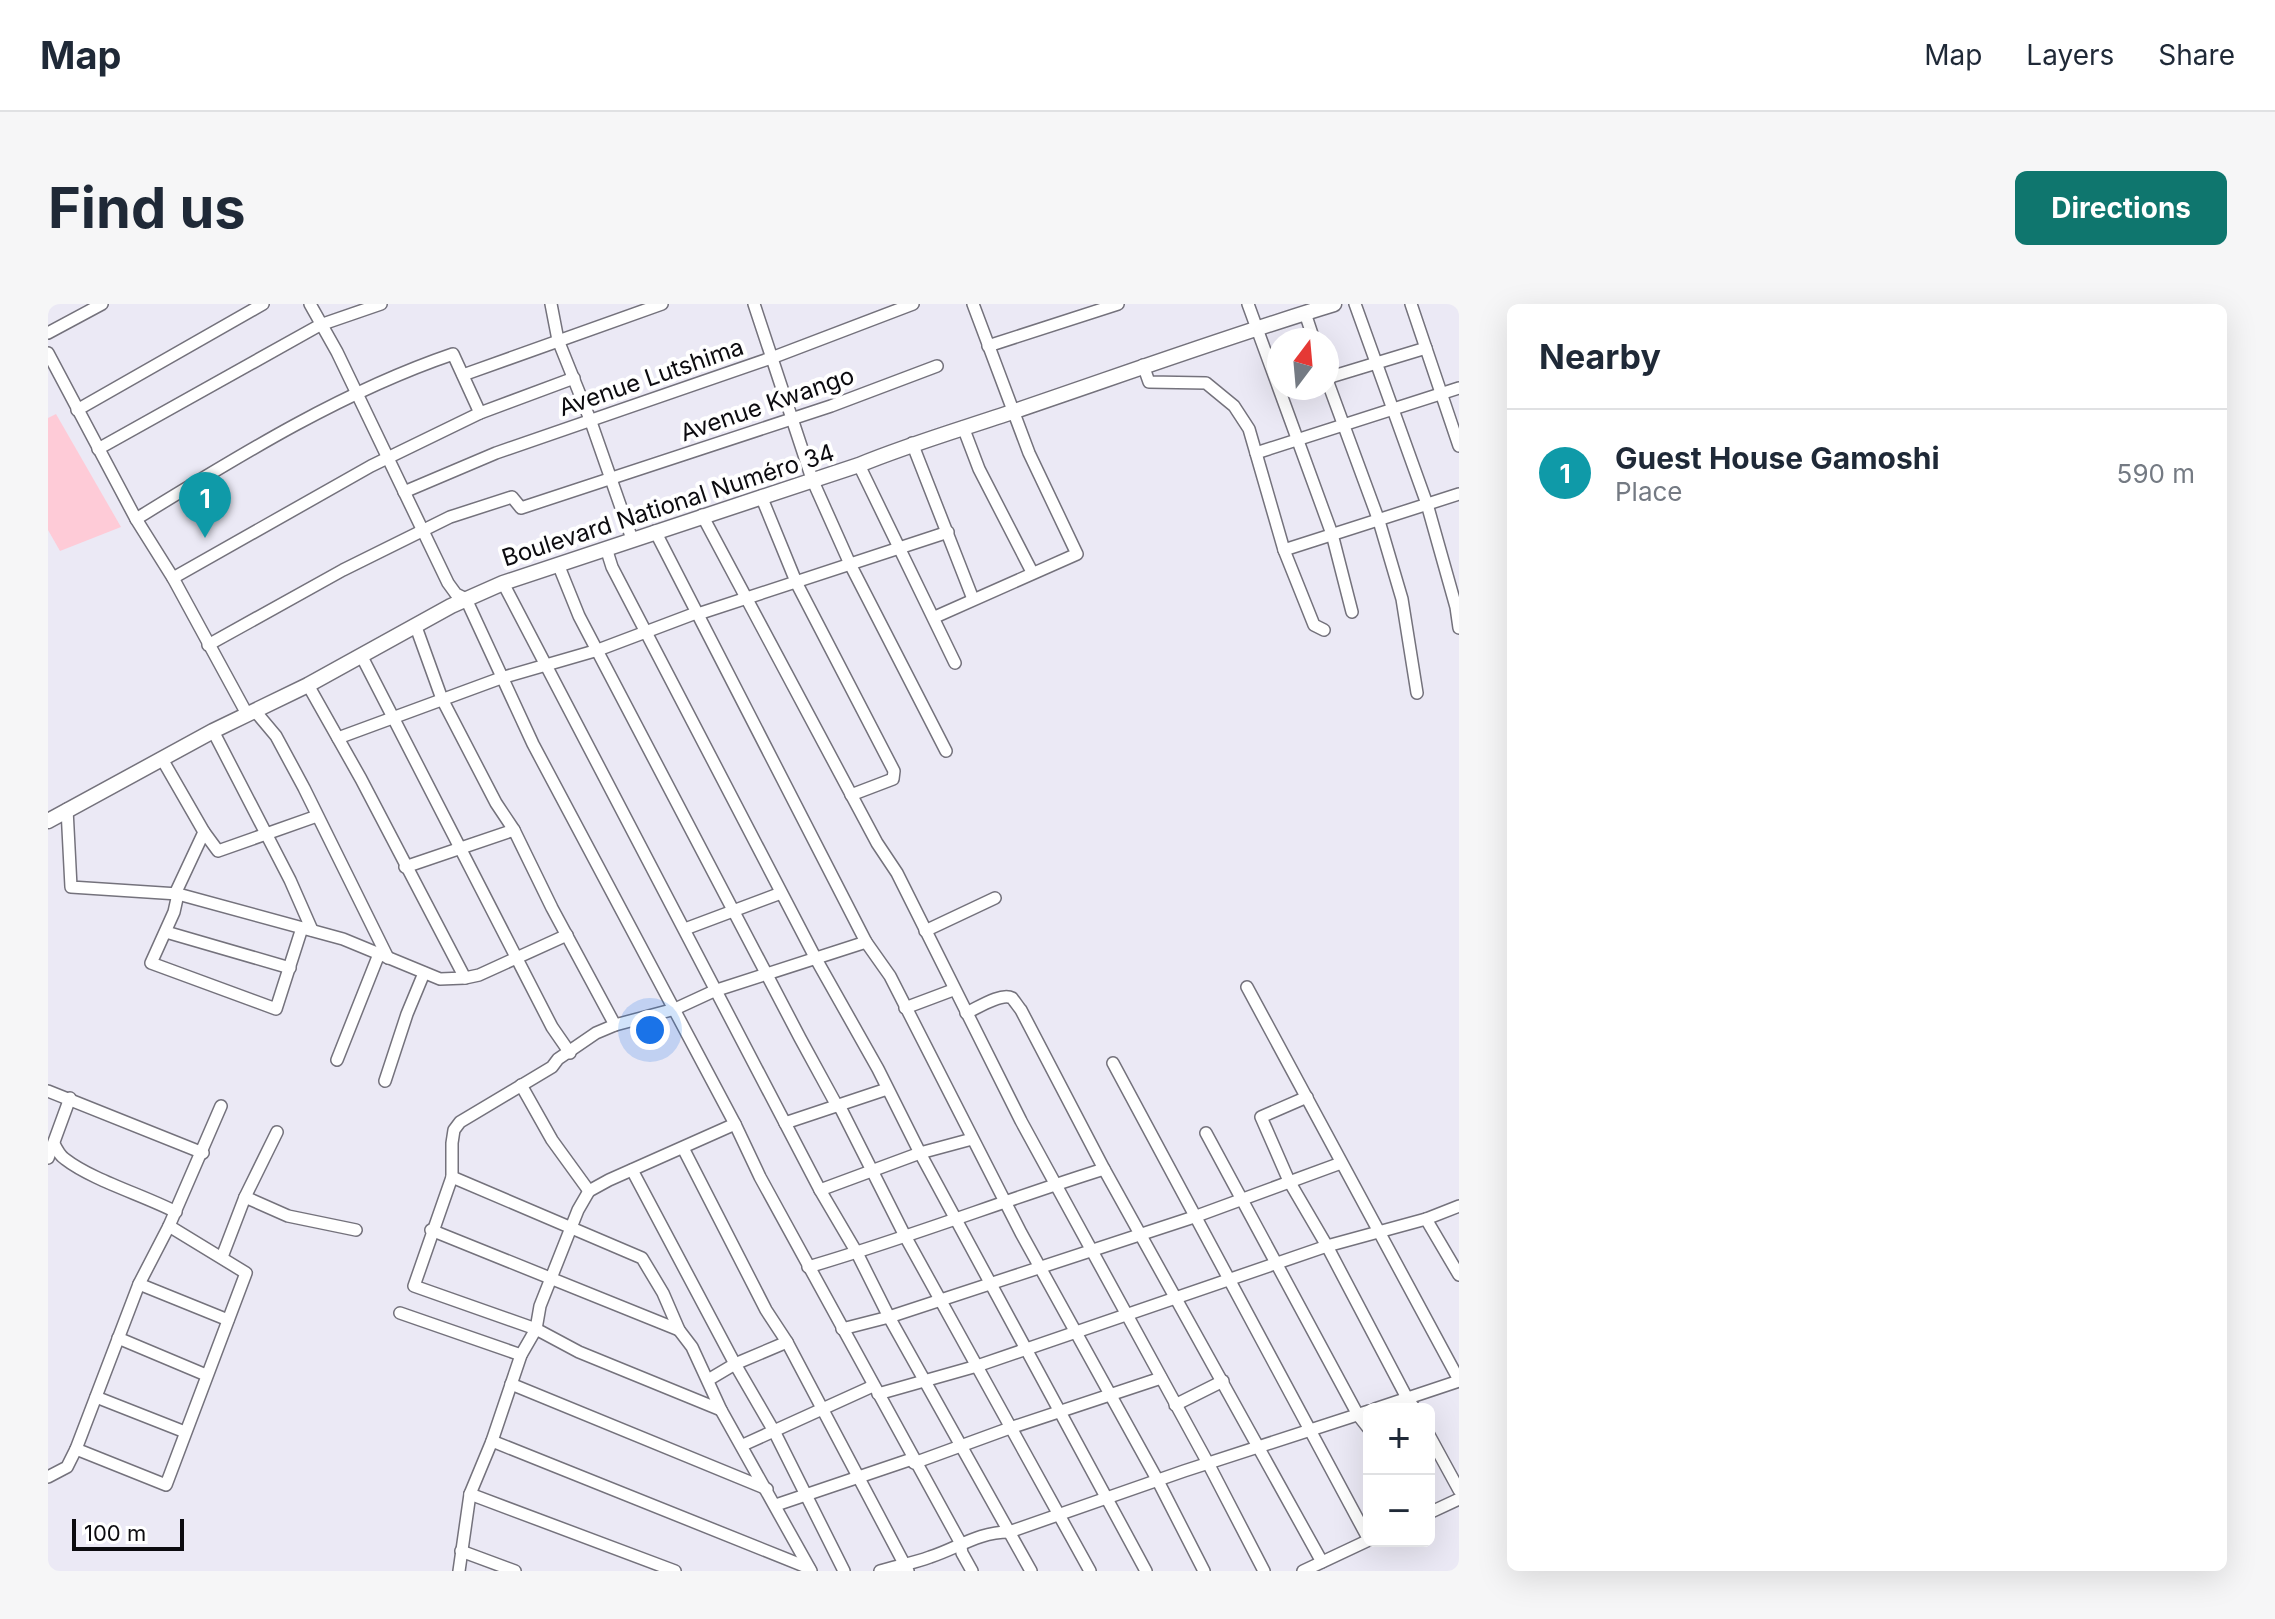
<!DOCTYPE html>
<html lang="en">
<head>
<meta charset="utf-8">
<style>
	:root { --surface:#fff; --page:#f6f6f7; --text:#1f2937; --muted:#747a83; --line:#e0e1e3; --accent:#0f766e }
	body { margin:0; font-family:Inter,sans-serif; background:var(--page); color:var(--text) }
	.controls { position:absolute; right:24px; bottom:24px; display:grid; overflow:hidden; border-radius:12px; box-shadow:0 8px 32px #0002 }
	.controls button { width:72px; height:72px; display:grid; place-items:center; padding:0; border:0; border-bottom:2px solid var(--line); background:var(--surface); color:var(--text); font:40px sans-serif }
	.compass { position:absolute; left:1219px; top:24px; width:72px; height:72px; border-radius:50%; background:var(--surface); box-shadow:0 8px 32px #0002; rotate:16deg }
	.scale { position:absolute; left:24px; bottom:20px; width:112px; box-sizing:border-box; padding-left:8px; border:4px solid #0c0b0f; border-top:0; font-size:22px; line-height:28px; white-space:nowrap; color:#0c0b0f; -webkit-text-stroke:6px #fff; paint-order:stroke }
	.you { position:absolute; left:602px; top:726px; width:28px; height:28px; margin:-20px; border:6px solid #fff; border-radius:50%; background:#1a73e8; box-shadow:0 0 0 12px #1a73e833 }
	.badge { display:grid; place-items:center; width:52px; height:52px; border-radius:50%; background:var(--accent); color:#fff; font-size:26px; font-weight:700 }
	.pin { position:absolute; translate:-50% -66px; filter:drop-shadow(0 2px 4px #0008) }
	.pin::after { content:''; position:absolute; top:42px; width:28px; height:24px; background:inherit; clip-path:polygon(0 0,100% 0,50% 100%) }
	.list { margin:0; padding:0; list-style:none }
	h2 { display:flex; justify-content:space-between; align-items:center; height:104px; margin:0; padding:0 32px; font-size:34px }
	h2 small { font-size:26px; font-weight:400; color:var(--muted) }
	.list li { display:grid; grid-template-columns:52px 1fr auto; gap:24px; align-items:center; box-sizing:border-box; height:128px; padding:0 32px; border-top:2px solid var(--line) }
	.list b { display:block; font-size:30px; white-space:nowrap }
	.list p { margin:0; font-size:26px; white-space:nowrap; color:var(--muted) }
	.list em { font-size:26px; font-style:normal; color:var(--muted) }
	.map { position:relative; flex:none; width:1411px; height:1267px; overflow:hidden; border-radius:12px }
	header { display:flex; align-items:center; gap:48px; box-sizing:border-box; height:112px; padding:0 40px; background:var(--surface); border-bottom:2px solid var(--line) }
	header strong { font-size:38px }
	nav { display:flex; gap:44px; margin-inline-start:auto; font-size:28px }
	.intro { display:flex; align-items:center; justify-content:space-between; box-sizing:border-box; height:192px; padding:0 48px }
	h1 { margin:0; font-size:56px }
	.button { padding:20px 36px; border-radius:12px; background:var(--accent); color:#fff; font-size:28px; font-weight:700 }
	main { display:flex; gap:48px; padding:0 48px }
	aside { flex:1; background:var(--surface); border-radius:12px; box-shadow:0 8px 32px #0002 }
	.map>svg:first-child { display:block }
	.green { fill:#fecbd7 }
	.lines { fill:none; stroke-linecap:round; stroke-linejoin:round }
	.minor-casing { stroke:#74727c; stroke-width:14 }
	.major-casing { stroke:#74727c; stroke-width:17 }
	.minor { stroke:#fff; stroke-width:11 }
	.major { stroke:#fff; stroke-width:14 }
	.labels { text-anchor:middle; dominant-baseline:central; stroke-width:8; stroke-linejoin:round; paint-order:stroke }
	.street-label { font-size:24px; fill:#0c0b0f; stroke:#fff }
</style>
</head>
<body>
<header>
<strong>Map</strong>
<nav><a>Map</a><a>Layers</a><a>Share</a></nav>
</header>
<div class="intro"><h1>Find us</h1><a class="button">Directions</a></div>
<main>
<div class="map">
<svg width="1411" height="1267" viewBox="0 0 1411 1267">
	<rect width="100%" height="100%" fill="#ebe9f5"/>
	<path class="green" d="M8,110l65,113 -61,24 -12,-21v-112z"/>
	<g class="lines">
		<defs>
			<g id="minor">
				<path d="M262,0l27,48 111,231 8,11 10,5 67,145 202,380 25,53 200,365 2,11 10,18"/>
				<path d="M503,0l7,36 33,82 41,117"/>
				<path d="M706,0l58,175 38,85 96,187"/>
				<path d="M1200,0l84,230 20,78"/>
				<path d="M1307,0l72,200 29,103 3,21"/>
				<path d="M1363,0l48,142"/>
				<path d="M1257,9l9,27"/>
				<path d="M0,29l54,-29"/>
				<path d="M940,42l130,-42"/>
				<path d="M0,49l88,166 37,59 74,136"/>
				<path d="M1095,61l6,17 57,1 28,23 15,23 35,121 30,75 10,5"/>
				<path d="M415,71l199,-71"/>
				<path d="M1279,74l99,-30"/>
				<path d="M1279,76l52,141 23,78 15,94"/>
				<path d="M29,106l186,-106"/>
				<path d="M915,123l16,42 53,103"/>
				<path d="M864,139l61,156"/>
				<path d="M50,145l222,-124 61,-21"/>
				<path d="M1208,149l203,-65"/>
				<path d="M811,161l96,198"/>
				<path d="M356,188l92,-39 278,-96 139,-53"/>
				<path d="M713,192l36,88 97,187 -1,8 -42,16"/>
				<path d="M654,211l175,328 20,30 124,248 188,344 55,106"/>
				<path d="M88,215c101,-62 205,-127 317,-165l27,59"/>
				<path d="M607,227l211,411 24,34 131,257 137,248 46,90"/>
				<path d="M558,244l6,19 204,392 62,110 42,84 226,418"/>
				<path d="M1236,246l175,-56"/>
				<path d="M510,260l21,52 221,422 36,66 5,5 64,127 185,335"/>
				<path d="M125,274l198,-112 109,-53 94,-35"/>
				<path d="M455,279l317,607 37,63 32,64 142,254"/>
				<path d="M887,313l142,-63 -48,-101 -56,-149"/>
				<path d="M368,323l26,72 54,104 18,27 38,78 63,117"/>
				<path d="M160,341l135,-75 107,-53 62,-20 9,11 310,-102 106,-40"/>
				<path d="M313,351l191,372 18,26"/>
				<path d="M260,381l53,94 104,199"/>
				<path d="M207,407l21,25 28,52 84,170"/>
				<path d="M165,427l77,149 22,50"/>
				<path d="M290,434l163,-60 97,-28 98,-37h5l247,-81"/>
				<path d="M114,455l42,73 -29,62"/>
				<path d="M19,505l4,78 107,7 165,45 97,40 25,-1 14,-3 88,-40"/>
				<path d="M156,528l14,19 99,-35"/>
				<path d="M357,563l109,-37"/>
				<path d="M130,590l-4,18 -23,51 125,46 26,-81"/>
				<path d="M637,625l96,-36"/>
				<path d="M877,627l70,-33"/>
				<path d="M118,628l124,36"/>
				<path d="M1199,683l212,393"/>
				<path d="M857,704l48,-18"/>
				<path d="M918,709c10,-4 35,-21 46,-15 1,1 8,11 9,12l83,159 218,393"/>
				<path d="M289,756l42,-106"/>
				<path d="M1065,759l256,477"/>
				<path d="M337,777l22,-67 17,-41"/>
				<path d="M473,781l31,55 37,51"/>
				<path d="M0,787l155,62"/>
				<path d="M1259,793l-46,20 28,64 38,65 80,152 8,11"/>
				<path d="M737,819l102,-34"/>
				<path d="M1158,829l152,282 11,14"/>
				<path d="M6,840c3,6 6,12 11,15 27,21 78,36 111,53"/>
				<path d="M635,844l83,162 21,32 121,229"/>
				<path d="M0,854l22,-60"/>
				<path d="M584,866l103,194 40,69 69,138"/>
				<path d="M404,873l190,81 21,35 16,37 13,17 29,63 90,161"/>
				<path d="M772,886l100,-37 52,-14"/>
				<path d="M197,893l43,19 68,14"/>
				<path d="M1378,915l33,56"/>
				<path d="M383,926l248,100"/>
				<path d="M174,953l23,-60 32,-65"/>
				<path d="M760,963c100,-29 197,-67 296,-98"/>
				<path d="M91,980l89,36"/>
				<path d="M352,1009l121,42"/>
				<path d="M794,1025l47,-12 305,-100 147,-54"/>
				<path d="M70,1034l88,37"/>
				<path d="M660,1076l27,-16 52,-22"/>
				<path d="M463,1080l256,105"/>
				<path d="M830,1090l99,-28 350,-120 99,-27 33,-13"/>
				<path d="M48,1093l89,35"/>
				<path d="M1127,1101l48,-24"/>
				<path d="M1327,1105l84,-28"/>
				<path d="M673,1106l-142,-58 -43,-23 -122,-43 38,-109v-34l2,-13 6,-8 92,-55 6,-8 38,-26 19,-8 60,-16 39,-18 152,-49"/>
				<path d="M1381,1131l30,55"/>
				<path d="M444,1137l317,127"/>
				<path d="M695,1141l130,-59"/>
				<path d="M28,1145l90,36 80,-212 -77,-47"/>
				<path d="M866,1159l96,-35 151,-50"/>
				<path d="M0,1173l19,-10 9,-18 63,-165 30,-58 52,-120"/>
				<path d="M422,1190l205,77"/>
				<path d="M728,1201l136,-46"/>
				<path d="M1381,1209l30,-14"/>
				<path d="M413,1247l54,20"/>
				<path d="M411,1267l11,-77 22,-53 29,-86 15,-26 4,-23 38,-96 11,-19 20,-11 126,-56"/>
				<path d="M832,1267c17,-5 34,-8 50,-14 28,-9 48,-25 79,-25l175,-61 185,-60"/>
				<path d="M1255,1267l66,-31"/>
			</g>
			<path id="major" d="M0,517l165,-90 95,-46 143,-79 52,-23 356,-118c51,-21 103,-36 156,-54 106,-36 211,-74 319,-107"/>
		</defs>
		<use href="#minor" class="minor-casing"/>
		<use href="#major" class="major-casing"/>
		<use href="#minor" class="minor"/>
		<use href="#major" class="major"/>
	</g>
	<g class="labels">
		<g class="street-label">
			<text transform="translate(603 73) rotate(-19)">Avenue Lutshima</text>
			<text transform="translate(719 100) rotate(-19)">Avenue Kwango</text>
			<text transform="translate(620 201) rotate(-18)">Boulevard National Numéro 34</text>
		</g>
	</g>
</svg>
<div class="controls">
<button>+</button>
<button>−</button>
</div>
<svg class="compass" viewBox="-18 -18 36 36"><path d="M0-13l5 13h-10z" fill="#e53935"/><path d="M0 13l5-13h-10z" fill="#747a83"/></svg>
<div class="scale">100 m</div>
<div class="you"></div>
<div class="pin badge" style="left:157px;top:234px;background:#0f9aa8">1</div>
</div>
<aside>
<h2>Nearby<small></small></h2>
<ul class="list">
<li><span class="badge" style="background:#0f9aa8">1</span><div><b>Guest House Gamoshi</b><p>Place</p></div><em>590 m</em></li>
</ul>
</aside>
</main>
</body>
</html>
